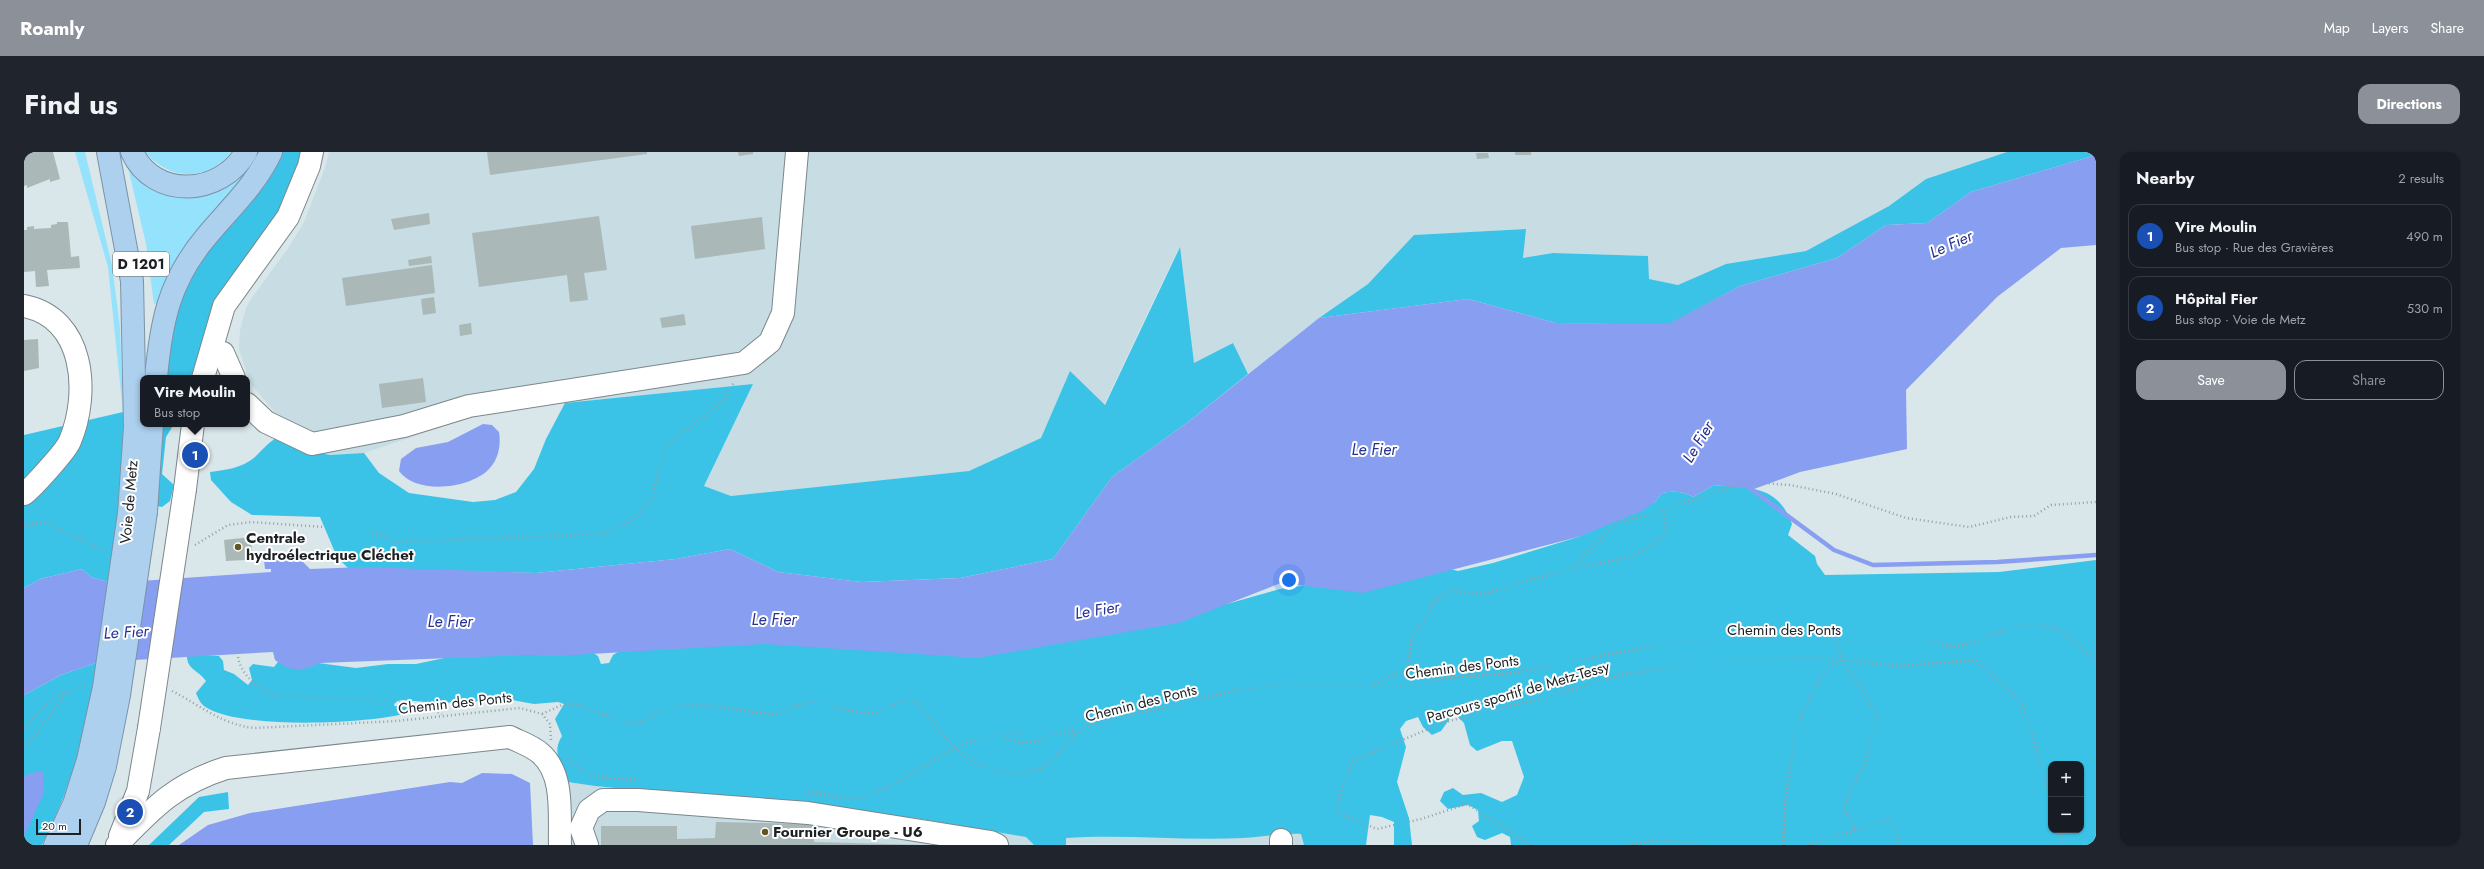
<!DOCTYPE html>
<html lang="en">
<head>
<meta charset="utf-8">
<style>
	:root { --surface:#171b24; --page:#20242c; --text:#f1f3f6; --muted:#9ea1a6; --line:#363941; --accent:#8c9099 }
	body { margin:0; font-family:Jost,sans-serif; background:var(--page); color:var(--text) }
	.controls { position:absolute; right:12px; bottom:12px; display:grid; overflow:hidden; border-radius:8px; box-shadow:0 1px 3px #0004 }
	.controls button { width:36px; height:36px; display:grid; place-items:center; padding:0; border:0; border-bottom:1px solid var(--line); background:var(--surface); color:var(--text); font:20px sans-serif }
	.scale { position:absolute; left:12px; bottom:10px; width:45px; box-sizing:border-box; padding-left:4px; border:2px solid #1d2123; border-top:0; font-size:11px; line-height:14px; white-space:nowrap; color:#1d2123; -webkit-text-stroke:3px #fff; paint-order:stroke }
	.you { position:absolute; left:1265px; top:428px; width:14px; height:14px; margin:-10px; border:3px solid #fff; border-radius:50%; background:#1a73e8; box-shadow:0 0 0 6px #1a73e833 }
	.badge { display:grid; place-items:center; width:26px; height:26px; border-radius:50%; background:var(--accent); color:#fff; font-size:13px; font-weight:700 }
	.pin { position:absolute; translate:-50% -50%; border:2px solid #fff; box-shadow:0 1px 4px #0006 }
	.popup { position:absolute; left:116px; top:223px; width:110px; height:52px; box-sizing:border-box; display:grid; place-content:center; border-radius:8px; background:var(--surface); filter:drop-shadow(0 1px 3px #0005); font-size:13px; white-space:nowrap; color:var(--muted) }
	.popup b { font-size:15px; color:var(--text) }
	.popup::after { content:''; position:absolute; left:50%; top:100%; margin-left:-8px; border:8px solid transparent; border-top-color:var(--surface) }
	.list { margin:0; padding:0; list-style:none }
	h2 { display:flex; justify-content:space-between; align-items:center; height:52px; margin:0; padding:0 16px; font-size:17px }
	h2 small { font-size:13px; font-weight:400; color:var(--muted) }
	.list li { display:grid; grid-template-columns:26px 1fr auto; gap:12px; align-items:center; box-sizing:border-box; height:64px; margin:0 8px 8px; padding:0 8px; border:1px solid var(--line); border-radius:12px }
	.list b { display:block; font-size:15px; white-space:nowrap }
	.list p { margin:0; font-size:13px; white-space:nowrap; color:var(--muted) }
	.list em { font-size:13px; font-style:normal; color:var(--muted) }
	.actions { display:flex; gap:8px; padding:12px 16px }
	.actions a { flex:1; padding:9px 0; border:1px solid var(--accent); border-radius:12px; text-align:center; font-size:14px; color:var(--accent) }
	.actions .main { background:var(--accent); color:#fff }
	.map { position:relative; flex:none; width:2072px; height:693px; overflow:hidden; border-radius:12px }
	header { display:flex; align-items:center; gap:24px; box-sizing:border-box; height:56px; padding:0 20px; background:var(--accent); color:#fff }
	header strong { font-size:19px }
	nav { display:flex; gap:22px; margin-inline-start:auto; font-size:14px }
	.intro { display:flex; align-items:center; justify-content:space-between; box-sizing:border-box; height:96px; padding:0 24px }
	h1 { margin:0; font-size:28px }
	.button { padding:10px 18px; border-radius:12px; background:var(--accent); color:#fff; font-size:14px; font-weight:700 }
	main { display:flex; gap:24px; padding:0 24px }
	aside { flex:1; background:var(--surface); border-radius:12px; box-shadow:0 1px 3px #0004 }
	.map>svg:first-child { display:block }
	.built { fill:#c7dce3 }
	.green { fill:#94e2fc }
	.forest { fill:#3ac3e7; fill-rule:evenodd }
	.water { fill:#889ef1 }
	.lines { fill:none; stroke-linecap:round; stroke-linejoin:round }
	.stream { stroke:#889ef1; stroke-width:4.5 }
	.building { fill:#abb8b8 }
	.minor-casing { stroke:#7b878b; stroke-width:24 }
	.highway-casing { stroke:#7b93a8; stroke-width:24 }
	.path { stroke:#97a0a4; stroke-width:2.5; stroke-dasharray:1 3; stroke-linecap:butt }
	.minor { stroke:#fff; stroke-width:22 }
	.highway { stroke:#add0ef; stroke-width:22 }
	.minor-bridge-casing { stroke:#7b878b; stroke-width:24; stroke-linecap:butt }
	.highway-bridge-casing { stroke:#7b93a8; stroke-width:24; stroke-linecap:butt }
	.minor-bridge { stroke:#fff; stroke-width:22 }
	.highway-bridge { stroke:#add0ef; stroke-width:22 }
	.poi-dot { fill:#645421; stroke:#fff; stroke-width:1.5 }
	.labels { text-anchor:middle; dominant-baseline:central; stroke-width:4; stroke-linejoin:round; paint-order:stroke }
	.shield { fill:#fff; stroke:#616465; stroke-width:1 }
	.shield-label { font-size:14px; font-weight:bold; fill:#1d2123 }
	.street-label { font-size:15px; fill:#1d2123; stroke:#fff }
	.poi-label { font-size:15px; font-weight:bold; fill:#1d2123; stroke:#fff; text-anchor:start }
	.water-label { font-size:16px; font-style:italic; fill:#27318f; stroke:#fff }
</style>
</head>
<body>
<header>
<strong>Roamly</strong>
<nav><a>Map</a><a>Layers</a><a>Share</a></nav>
</header>
<div class="intro"><h1>Find us</h1><a class="button">Directions</a></div>
<main>
<div class="map">
<svg width="2072" height="693" viewBox="0 0 2072 693">
	<rect width="100%" height="100%" fill="#d9e6ea"/>
	<g class="built">
		<path d="M305,0h1678l-81,27 -37,27 -83,45 -80,13 -48,21 -29,-6 -1,-23 -95,-3 -31,5 3,-29 -111,6 -46,49 -49,34 -71,56 -15,-31 -39,21 -15,-117 -75,158 -34,-34 -29,67 -72,33 -238,25 -27,-10 49,-102 -188,19 -85,11 -116,39 -34,2 -29,-6 -35,-27 8,-11 -24,-28 -11,-34 1,-19 6,-22 7,-12 36,-49 15,-25 21,-54z"/>
		<path d="M544,630l27,4 320,32 111,19 8,8h-465z"/>
		<path d="M1261,681l16,1 3,11 -239,-1 1,-6 41,-3 137,3z"/>
	</g>
	<g class="green">
		<path d="M51,0h10l27,113 8,63 3,84 -15,-145z"/>
		<path d="M121,0h86c-24,31 -62,28 -86,0z"/>
		<path d="M234,0h4l-8,17 -78,91 -19,43 -3,1 -8,-60 -19,-81c6,8 11,19 20,24 38,23 95,8 111,-35z"/>
	</g>
	<g class="forest">
		<path d="M256,0h23l-20,55 -76,123 -15,48h-28l8,-78z"/>
		<path d="M1983,0h89v3l-125,37 -44,31 -41,2 -49,33 -97,28 -72,39 -112,-2 -88,-24 -149,19 49,-34 46,-49 112,-6 -3,29 30,-5 95,3 1,23 29,6 48,-21 80,-13 83,-45 37,-27z"/>
		<path d="M1156,95l14,116 39,-20 15,31 -60,48 -76,55 -59,82 -93,19 -99,4 -83,-10 -48,-23 -54,10 -140,14 -188,-5 -11,-11 -17,-40 -68,-2 -21,-13 -20,-22 -1,-8c16,-2 32,-4 45,-15 7,-7 12,-13 21,-19l25,11 29,6 34,-2 15,20 30,20 64,9 22,-2 21,-8 18,-23 12,-30 19,-36 188,-19 -49,102 27,10 238,-25 72,-33 29,-67 35,34z"/>
		<path d="M99,260l3,61 -14,110 -21,-6 -9,-8 -42,10 -16,9v-153z"/>
		<path d="M138,272h12l-8,13 -4,37 12,11 -4,16 -8,6 -5,-1z"/>
		<path d="M1690,333c36,3 64,0 78,39l-4,11 27,21 2,8 8,11 174,-3 97,-12v285h-585l-1,-8 -8,-4 -17,7 -8,-3 -5,-11 7,-5 -1,-11 -10,-5 -20,4 -8,-8 4,-9 9,-4 10,7 18,-2 21,9 15,-7 7,-18 -12,-36h-10l-25,10 -7,-6 -6,-22 -10,-10 -13,18 -9,4 -9,-8 -5,-10 -12,4 -6,8 6,18 -9,35 12,36 3,27h-18v-23l-12,-5 -12,-2 -4,30h-62l-3,-11c-20,-1 -38,3 -58,4 -59,3 -118,-4 -177,0v7h-32l-8,-8 -111,-19 -320,-32 -27,-4c-6,-17 -17,-29 -6,-46l-7,-17 9,-15 -6,-2 -24,2 -22,-4 -74,3 -36,-3 -7,2 -1,4 13,1 2,4 -2,2c-38,11 -171,17 -203,-7 -4,-3 -6,-8 -8,-13l10,-12c-7,-11 -20,-11 -19,-27l32,2 4,5 1,9 10,4 14,11 4,-5 -3,-12 4,-4 21,3 7,-9 75,10 32,-4h28l38,-8 133,-7 11,7 3,8 8,-1 4,-8 10,-6 604,-45 53,-15 158,-23 20,5 35,-8 85,-26 77,-35 7,-9c12,-2 21,-2 31,4zM2027,612h30v66h-30z"/>
		<path d="M75,510c-14,67 -25,121 -57,183h-18v-150l37,-20z"/>
		<path d="M204,640l1,17 -25,3 -35,33h-20l50,-48z"/>
	</g>
	<g class="water">
		<path d="M2072,3v90l-35,3 -64,49 -91,93 1,59 -107,23 -46,17 -40,-4 -21,12c-10,-6 -19,-6 -31,-4l-7,9 -13,9 -64,26 -215,56 -82,-10 -102,40 -202,35 -213,-14 -208,12 -29,-1 -207,8c-18,9 -29,9 -45,-3l-2,-8 -174,10 -38,13 -37,20v-107l16,-9 42,-10 9,8 21,6 159,-11v-3h-6l-1,-9 35,-2 11,11 55,-2 171,6 140,-14 54,-10 48,23 83,10 99,-4 93,-19 59,-82 76,-55 131,-104 149,-19 88,24 112,1 72,-38 97,-28 49,-33 41,-2 44,-31z"/>
		<path d="M459,272l9,1 7,7c2,12 0,27 -10,37 -19,20 -73,26 -90,2l2,-12 15,-11 32,-6z"/>
		<path d="M14,619l5,1 1,21 -20,43v-60z"/>
		<path d="M458,621l30,1 18,9 3,62h-354l29,-20 42,-12 200,-31 12,1z"/>
	</g>
	<g class="lines">
		<path class="stream" d="M1723,334l87,64 39,15 124,-3 99,-7"/>
	</g>
	<g class="building">
		<path d="M0,0h29l7,27 -10,3v-3l-23,9v-3l-3,1z"/>
		<path d="M463,0h160v2l-157,21z"/>
		<path d="M714,0h15v2l-14,2z"/>
		<rect x="1491" y="0" width="16" height="3"/>
		<path d="M1452,1h12l1,5 -12,1z"/>
		<path d="M405,61l1,11 -36,6 -3,-11z"/>
		<path d="M575,64l8,54 -23,3 4,27 -18,2 -3,-27 -88,12 -7,-54z"/>
		<path d="M738,65l3,32 -70,10 -4,-33z"/>
		<path d="M33,70h11l3,35 8,-1 1,12 -33,2 2,16 -13,1 -1,-16 -11,1v-42h3v-3l7,-1v3l17,-1v-3l6,-1z"/>
		<path d="M407,104l1,7 -23,3 -1,-6z"/>
		<path d="M408,113l3,28 -89,13 -4,-28z"/>
		<path d="M410,145l2,16 -13,2 -2,-16z"/>
		<path d="M660,162l2,11 -24,3 -2,-10z"/>
		<path d="M447,171l1,11 -12,2 -1,-11z"/>
		<path d="M14,187l1,29 -15,3v-31z"/>
		<path d="M399,226l3,24 -44,6 -3,-24z"/>
		<path d="M227,385l1,18h-7v5l-19,1 -2,-21z"/>
		<path d="M692,670l97,2 1,18 113,3h-326v-19h76v13l38,-1z"/>
	</g>
	<g class="lines">
		<defs>
			<g id="minor">
				<path d="M0,154c61,12 66,87 46,135 -4,10 -37,46 -46,53"/>
				<path d="M199,201l11,25"/>
				<path d="M179,226l21,-72 64,-89 21,-51 3,-14"/>
				<path d="M223,252l19,18 46,22 92,-18 65,-20 275,-43 26,-21 13,-29 14,-161"/>
				<path d="M161,337l8,-65"/>
				<path d="M96,684l18,-45 11,-63"/>
				<path d="M1257,688v5"/>
				<path d="M93,693c36,-37 58,-61 109,-77l284,-31c10,5 22,9 30,16 25,21 19,63 20,92"/>
				<path d="M563,693l-6,-17 8,-18 14,-10h35l170,13 183,29 6,3"/>
			</g>
			<g id="highway">
				<path d="M84,0l24,129 3,146 -6,86"/>
				<path d="M108,0c22,48 89,44 114,0"/>
				<path d="M132,226c5,-56 13,-97 50,-141 24,-29 49,-51 65,-85"/>
				<path d="M122,360l6,-88"/>
				<path d="M31,693l19,-41 14,-44"/>
				<path d="M52,693l18,-43 11,-36"/>
			</g>
		</defs>
		<use href="#minor" class="minor-casing"/>
		<use href="#highway" class="highway-casing"/>
		<g class="path">
			<path d="M0,373l21,-3 57,28h5"/>
			<path d="M171,393l33,-20 23,-3 116,8 29,12 208,-8 27,-13 19,-20 17,-56 58,-46 9,-17"/>
			<path d="M1548,417l43,-45 48,-14"/>
			<path d="M1812,489l6,19 35,53 -11,48 -23,45 13,24"/>
			<path d="M214,505c3,18 19,30 35,38 56,7 116,-3 169,19"/>
			<path d="M1350,532l33,-16 5,-31 18,-25 4,-12 19,-9 31,3 52,-16 100,-23 30,-21 -3,-24 84,-28 43,3 46,9 70,24 63,9 42,-10 23,-1 17,-11 45,-3"/>
			<path d="M148,539c28,14 50,34 83,37l142,-7 123,-13 22,6 8,10 1,16"/>
			<path d="M518,562l22,-10h12l45,17 15,3 28,-14 21,-5 29,1 60,9 30,-12 11,-2 44,12h16l33,-14 5,1c30,31 45,65 91,72 15,3 29,1 41,-7 20,-14 22,-29 46,-40l150,-36 39,-4 137,1 29,-8 66,-5 166,-32 251,-1c11,3 22,8 33,5 30,-6 57,-29 89,-18 18,6 29,23 45,32"/>
			<path d="M0,576l30,-31 32,-13"/>
			<path d="M979,584c35,17 42,-5 73,-5"/>
			<path d="M0,593l8,-6 34,-46"/>
			<path d="M544,606c17,22 45,20 70,22"/>
			<path d="M665,632l27,2"/>
			<path d="M784,641c16,-1 32,8 48,5 40,-9 71,-37 107,-54 20,-9 41,-9 63,-12"/>
			<path d="M2036,678l5,15"/>
			<path d="M1507,693l-64,-41 -46,15 -44,10 -42,-18 17,-50 93,-39 99,-24 79,-24 106,-14 84,-3 85,9 77,-6 47,42 29,97"/>
			<path d="M1604,693l30,-5 46,5"/>
			<path d="M1759,693l2,-41 12,-80 28,-55 16,-9"/>
			<path d="M1784,693l84,-26 7,26"/>
		</g>
		<use href="#minor" class="minor"/>
		<use href="#highway" class="highway"/>
		<defs>
			<path id="minor-bridge" d="M125,576l36,-239"/>
			<g id="highway-bridge">
				<path d="M64,608l16,-73 25,-174"/>
				<path d="M81,614l14,-71 27,-183"/>
			</g>
		</defs>
		<use href="#minor-bridge" class="minor-bridge-casing"/>
		<use href="#highway-bridge" class="highway-bridge-casing"/>
		<use href="#minor-bridge" class="minor-bridge"/>
		<use href="#highway-bridge" class="highway-bridge"/>
	</g>
	<g class="poi-dot">
		<circle cx="214" cy="395" r="4"/>
		<circle cx="741" cy="680" r="4"/>
	</g>
	<g class="labels">
		<rect class="shield" x="89" y="100" width="56" height="24" rx="3"/>
		<g class="shield-label">
			<text x="117" y="112">D 1201</text>
		</g>
		<g class="street-label">
			<text transform="translate(105 350) rotate(-85)">Voie de Metz</text>
			<text x="1760" y="478">Chemin des Ponts</text>
			<text transform="translate(1438 515) rotate(-7)">Chemin des Ponts</text>
			<text transform="translate(1494 540) rotate(-16)">Parcours sportif de Metz-Tessy</text>
			<text transform="translate(431 551) rotate(-6)">Chemin des Ponts</text>
			<text transform="translate(1117 551) rotate(-14)">Chemin des Ponts</text>
		</g>
		<g class="poi-label">
			<text x="222" y="386">Centrale<tspan x="222" dy="17">hydroélectrique Cléchet</tspan></text>
			<text x="749" y="680">Fournier Groupe - U6</text>
		</g>
		<g class="water-label">
			<text transform="translate(1927 92) rotate(-24)">Le Fier</text>
			<text transform="translate(1674 290) rotate(-59)">Le Fier</text>
			<text x="1350" y="297">Le Fier</text>
			<text transform="translate(1073 458) rotate(-9)">Le Fier</text>
			<text x="750" y="467">Le Fier</text>
			<text x="426" y="469">Le Fier</text>
			<text transform="translate(102 480) rotate(-3)">Le Fier</text>
		</g>
	</g>
</svg>
<div class="controls">
<button>+</button>
<button>−</button>
</div>
<div class="scale">20 m</div>
<div class="you"></div>
<div class="pin badge" style="left:171px;top:303px;background:#1a4fb4">1</div>
<div class="popup"><b>Vire Moulin</b>Bus stop</div>
<div class="pin badge" style="left:106px;top:660px;background:#1a4fb4">2</div>
</div>
<aside>
<h2>Nearby<small>2 results</small></h2>
<ul class="list">
<li><span class="badge" style="background:#1a4fb4">1</span><div><b>Vire Moulin</b><p>Bus stop · Rue des Gravières</p></div><em>490 m</em></li>
<li><span class="badge" style="background:#1a4fb4">2</span><div><b>Hôpital Fier</b><p>Bus stop · Voie de Metz</p></div><em>530 m</em></li>
</ul>
<div class="actions"><a class="main">Save</a><a>Share</a></div>
</aside>
</main>
</body>
</html>
